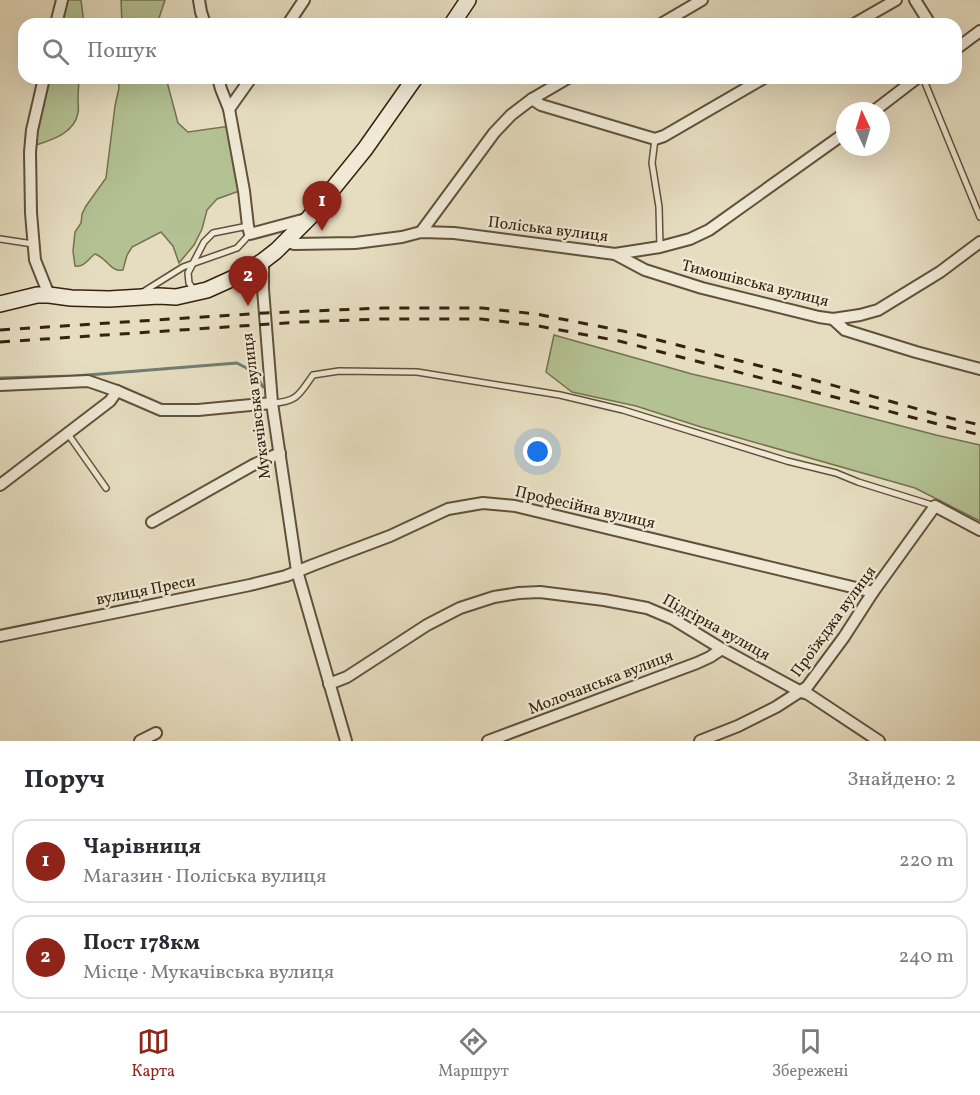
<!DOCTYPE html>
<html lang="uk">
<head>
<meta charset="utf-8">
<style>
	:root { --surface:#fff; --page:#f7f7f7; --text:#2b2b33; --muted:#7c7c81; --line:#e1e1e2; --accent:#8f2418 }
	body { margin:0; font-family:Vollkorn,serif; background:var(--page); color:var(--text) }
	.compass { position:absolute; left:836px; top:102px; width:54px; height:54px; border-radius:50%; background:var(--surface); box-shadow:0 6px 24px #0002; rotate:356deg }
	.you { position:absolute; left:538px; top:452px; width:21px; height:21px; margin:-15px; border:4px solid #fff; border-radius:50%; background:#1a73e8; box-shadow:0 0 0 9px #1a73e833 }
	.badge { display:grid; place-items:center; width:39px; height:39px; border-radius:50%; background:var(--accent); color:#fff; font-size:20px; font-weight:700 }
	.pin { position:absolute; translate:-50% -50px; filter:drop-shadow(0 2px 3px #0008) }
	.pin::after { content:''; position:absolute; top:32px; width:21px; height:18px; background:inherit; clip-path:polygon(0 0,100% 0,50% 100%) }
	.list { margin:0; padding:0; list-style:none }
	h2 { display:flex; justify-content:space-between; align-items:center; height:78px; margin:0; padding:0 24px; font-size:26px }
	h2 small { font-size:20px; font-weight:400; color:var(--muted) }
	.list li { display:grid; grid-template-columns:39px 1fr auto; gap:18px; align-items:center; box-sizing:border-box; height:84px; margin:0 12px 12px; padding:0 12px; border:2px solid var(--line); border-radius:18px }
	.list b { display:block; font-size:22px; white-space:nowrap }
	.list p { margin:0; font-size:20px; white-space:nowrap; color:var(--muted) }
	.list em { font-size:20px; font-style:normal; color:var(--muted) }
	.icon { flex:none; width:33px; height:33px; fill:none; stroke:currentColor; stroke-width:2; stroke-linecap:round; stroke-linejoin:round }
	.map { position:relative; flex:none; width:980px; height:741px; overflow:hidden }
	.search { position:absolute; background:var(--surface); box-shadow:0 6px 24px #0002; left:18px; right:18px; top:18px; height:66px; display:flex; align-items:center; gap:15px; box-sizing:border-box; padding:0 21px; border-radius:18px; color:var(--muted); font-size:22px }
	.sheet { height:270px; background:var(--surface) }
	nav { display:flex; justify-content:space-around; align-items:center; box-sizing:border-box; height:84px; border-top:2px solid var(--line); background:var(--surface); font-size:16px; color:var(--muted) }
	nav a { display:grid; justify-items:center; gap:3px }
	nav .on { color:var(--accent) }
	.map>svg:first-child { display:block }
	.green { fill:#b3c193; stroke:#747250; stroke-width:1.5 }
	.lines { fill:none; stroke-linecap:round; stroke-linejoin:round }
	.stream { stroke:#6f7e72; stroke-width:3 }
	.lane-casing { stroke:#61513a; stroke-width:8 }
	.street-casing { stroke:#61513a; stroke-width:14 }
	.secondary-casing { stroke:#35220e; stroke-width:18 }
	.lane { stroke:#efe9d6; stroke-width:5 }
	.street { stroke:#efe9d6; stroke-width:10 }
	.secondary { stroke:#efe9d6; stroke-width:15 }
	.rail { stroke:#35220e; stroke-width:3; stroke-dasharray:10 10; stroke-linecap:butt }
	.labels { text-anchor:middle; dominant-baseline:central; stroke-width:4.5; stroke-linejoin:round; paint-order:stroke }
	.street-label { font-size:16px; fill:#35220e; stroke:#efe9d6 }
</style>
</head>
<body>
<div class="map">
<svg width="980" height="741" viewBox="0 0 980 741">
	<rect width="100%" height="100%" fill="#e6ddc0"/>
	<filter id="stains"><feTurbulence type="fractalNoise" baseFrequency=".00333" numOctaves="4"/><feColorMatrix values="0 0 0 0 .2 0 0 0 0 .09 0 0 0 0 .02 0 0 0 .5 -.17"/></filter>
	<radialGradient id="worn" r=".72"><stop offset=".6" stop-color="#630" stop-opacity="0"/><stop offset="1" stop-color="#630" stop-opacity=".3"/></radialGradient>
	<g class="green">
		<path d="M64,0h17l3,24h-22z"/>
		<path d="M121,0h44l-6,18v6h-37z"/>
		<path d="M47,78h32c0,7 -1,13 -1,20 0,5 1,10 0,15 -4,21 -27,27 -45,33z"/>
		<path d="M118,78h48l12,45 10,9 42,-6 12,64 -25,9 -10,11 -5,19 -8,16 -15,18 -6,-17 -12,-14 -29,15 -5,8 -4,15c-12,3 -17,-13 -28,-16 -7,5 -11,14 -20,12l-2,-15 2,-19 6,-9 1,-9 4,-8 20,-28 9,-72 4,-18z"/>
		<path d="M554,335l138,39 94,22 150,39 44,10v76l-65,-33 -214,-61 -65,-21 -64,-14 -26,-20z"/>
	</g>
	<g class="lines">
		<path class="stream" d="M0,378l75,-2 162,-13 17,9 9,15"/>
		<defs>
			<g id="lane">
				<path d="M923,78l57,139"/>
				<path d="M655,139l-3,24 7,44 1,40"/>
				<path d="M0,239l33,5"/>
				<path d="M194,290l-5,-7 -1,-10 16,-31 9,-9 35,-7"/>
				<path d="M143,292l40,-25 54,-19 13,-14"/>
				<path d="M272,403c25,-1 27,-8 41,-28l26,-4 78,1 143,23 63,15 164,51 49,12 22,9 77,24"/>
				<path d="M68,434l38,54"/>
			</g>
			<g id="street">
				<path d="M199,0l2,12 4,12"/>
				<path d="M915,0l15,24"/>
				<path d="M56,24l6,-24"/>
				<path d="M288,24l16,-24"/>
				<path d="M661,24l41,-24"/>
				<path d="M854,24l42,-24"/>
				<path d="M956,49l24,-18"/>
				<path d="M44,78l-12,52 -2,22 1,61 4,47 14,35"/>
				<path d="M218,78l3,11 8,20 15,82 4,35 2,8 56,-15"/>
				<path d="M532,99l9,6 114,34 9,-3 100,-58"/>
				<path d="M229,109l22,-31"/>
				<path d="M874,111l43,-33"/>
				<path d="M421,232l73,-99 17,-18 21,-16 36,-21"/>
				<path d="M286,242l8,2 61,-1 47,-6 19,-5 33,1 161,21 45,-7 30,-8 19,-9 136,-97"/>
				<path d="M615,254l30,16 57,18 117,29 14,2 27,-4 18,-5 62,-38 40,-30"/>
				<path d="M263,261v28l9,114 25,168 49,170"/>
				<path d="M833,319l12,11 71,22 64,17"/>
				<path d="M0,385l88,-4 29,10"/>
				<path d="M0,485l110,-84 7,-10 44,19h37l74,-7"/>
				<path d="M152,522l101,-57 27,-12"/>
				<path d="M0,636l250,-51 36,-9 27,-11 77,-29 58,-27 35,-6 32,3 358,86"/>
				<path d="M329,684l18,-7 80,-52 33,-17 34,-11 25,-4 21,-1 64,8 43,8 26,11 49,30 79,43 7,2 71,47"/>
				<path d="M140,741l16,-8"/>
				<path d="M488,741l209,-78 13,-6 12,-8"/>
				<path d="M700,741l38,-15 38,-19 31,-20 37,-50 29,-45 62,-86 45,24"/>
			</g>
			<g id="secondary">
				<path d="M452,24l16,-24"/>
				<path d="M0,304l37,-9h12l22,3 38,1 50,-3 17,1 31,-7 31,-14 25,-15 13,-10 33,-33 56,-69 50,-71"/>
			</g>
		</defs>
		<use href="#lane" class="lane-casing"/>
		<use href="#street" class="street-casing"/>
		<use href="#secondary" class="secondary-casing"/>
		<use href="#lane" class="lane"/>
		<use href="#street" class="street"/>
		<use href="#secondary" class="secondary"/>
		<g class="rail">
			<path d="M0,330l265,-17 118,-5h99l54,6 87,17 180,46 147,41 30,7"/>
			<path d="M0,342l301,-20 81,-3h99l52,6 86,16 361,94"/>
		</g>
	</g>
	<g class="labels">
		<g class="street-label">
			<text transform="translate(548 230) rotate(7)">Поліська вулиця</text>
			<text transform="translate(755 284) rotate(14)">Тимошівська вулиця</text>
			<text transform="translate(257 406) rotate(-97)">Мукачівська вулиця</text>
			<text transform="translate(585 508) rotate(13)">Професійна вулиця</text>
			<text transform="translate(146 591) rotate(-11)">вулиця Преси</text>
			<text transform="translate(834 622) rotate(-54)">Проїжджа вулиця</text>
			<text transform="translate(716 628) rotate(29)">Підгірна вулиця</text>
			<text transform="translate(601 683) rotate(-21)">Молочанська вулиця</text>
		</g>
	</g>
	<rect width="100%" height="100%" filter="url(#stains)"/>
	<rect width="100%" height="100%" fill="url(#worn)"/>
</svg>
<svg class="compass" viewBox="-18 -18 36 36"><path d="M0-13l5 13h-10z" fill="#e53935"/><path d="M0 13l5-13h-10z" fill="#7c7c81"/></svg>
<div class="you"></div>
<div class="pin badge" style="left:322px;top:231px">1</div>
<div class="pin badge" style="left:248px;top:306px">2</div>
<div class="search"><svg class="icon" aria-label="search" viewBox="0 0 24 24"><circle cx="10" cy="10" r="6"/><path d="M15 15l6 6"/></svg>Пошук</div>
</div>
<section class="sheet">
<h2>Поруч<small>Знайдено: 2</small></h2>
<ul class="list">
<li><span class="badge">1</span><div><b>Чарівниця</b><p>Магазин · Поліська вулиця</p></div><em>220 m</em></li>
<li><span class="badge">2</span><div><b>Пост 178км</b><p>Місце · Мукачівська вулиця</p></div><em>240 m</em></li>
</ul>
</section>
<nav>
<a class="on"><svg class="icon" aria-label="map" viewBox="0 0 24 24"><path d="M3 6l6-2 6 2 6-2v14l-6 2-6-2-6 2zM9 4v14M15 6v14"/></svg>Карта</a>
<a><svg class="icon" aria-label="directions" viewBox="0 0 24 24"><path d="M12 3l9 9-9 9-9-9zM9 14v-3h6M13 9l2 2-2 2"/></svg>Маршрут</a>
<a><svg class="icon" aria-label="saved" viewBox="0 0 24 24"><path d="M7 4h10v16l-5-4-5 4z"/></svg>Збережені</a>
</nav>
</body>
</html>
